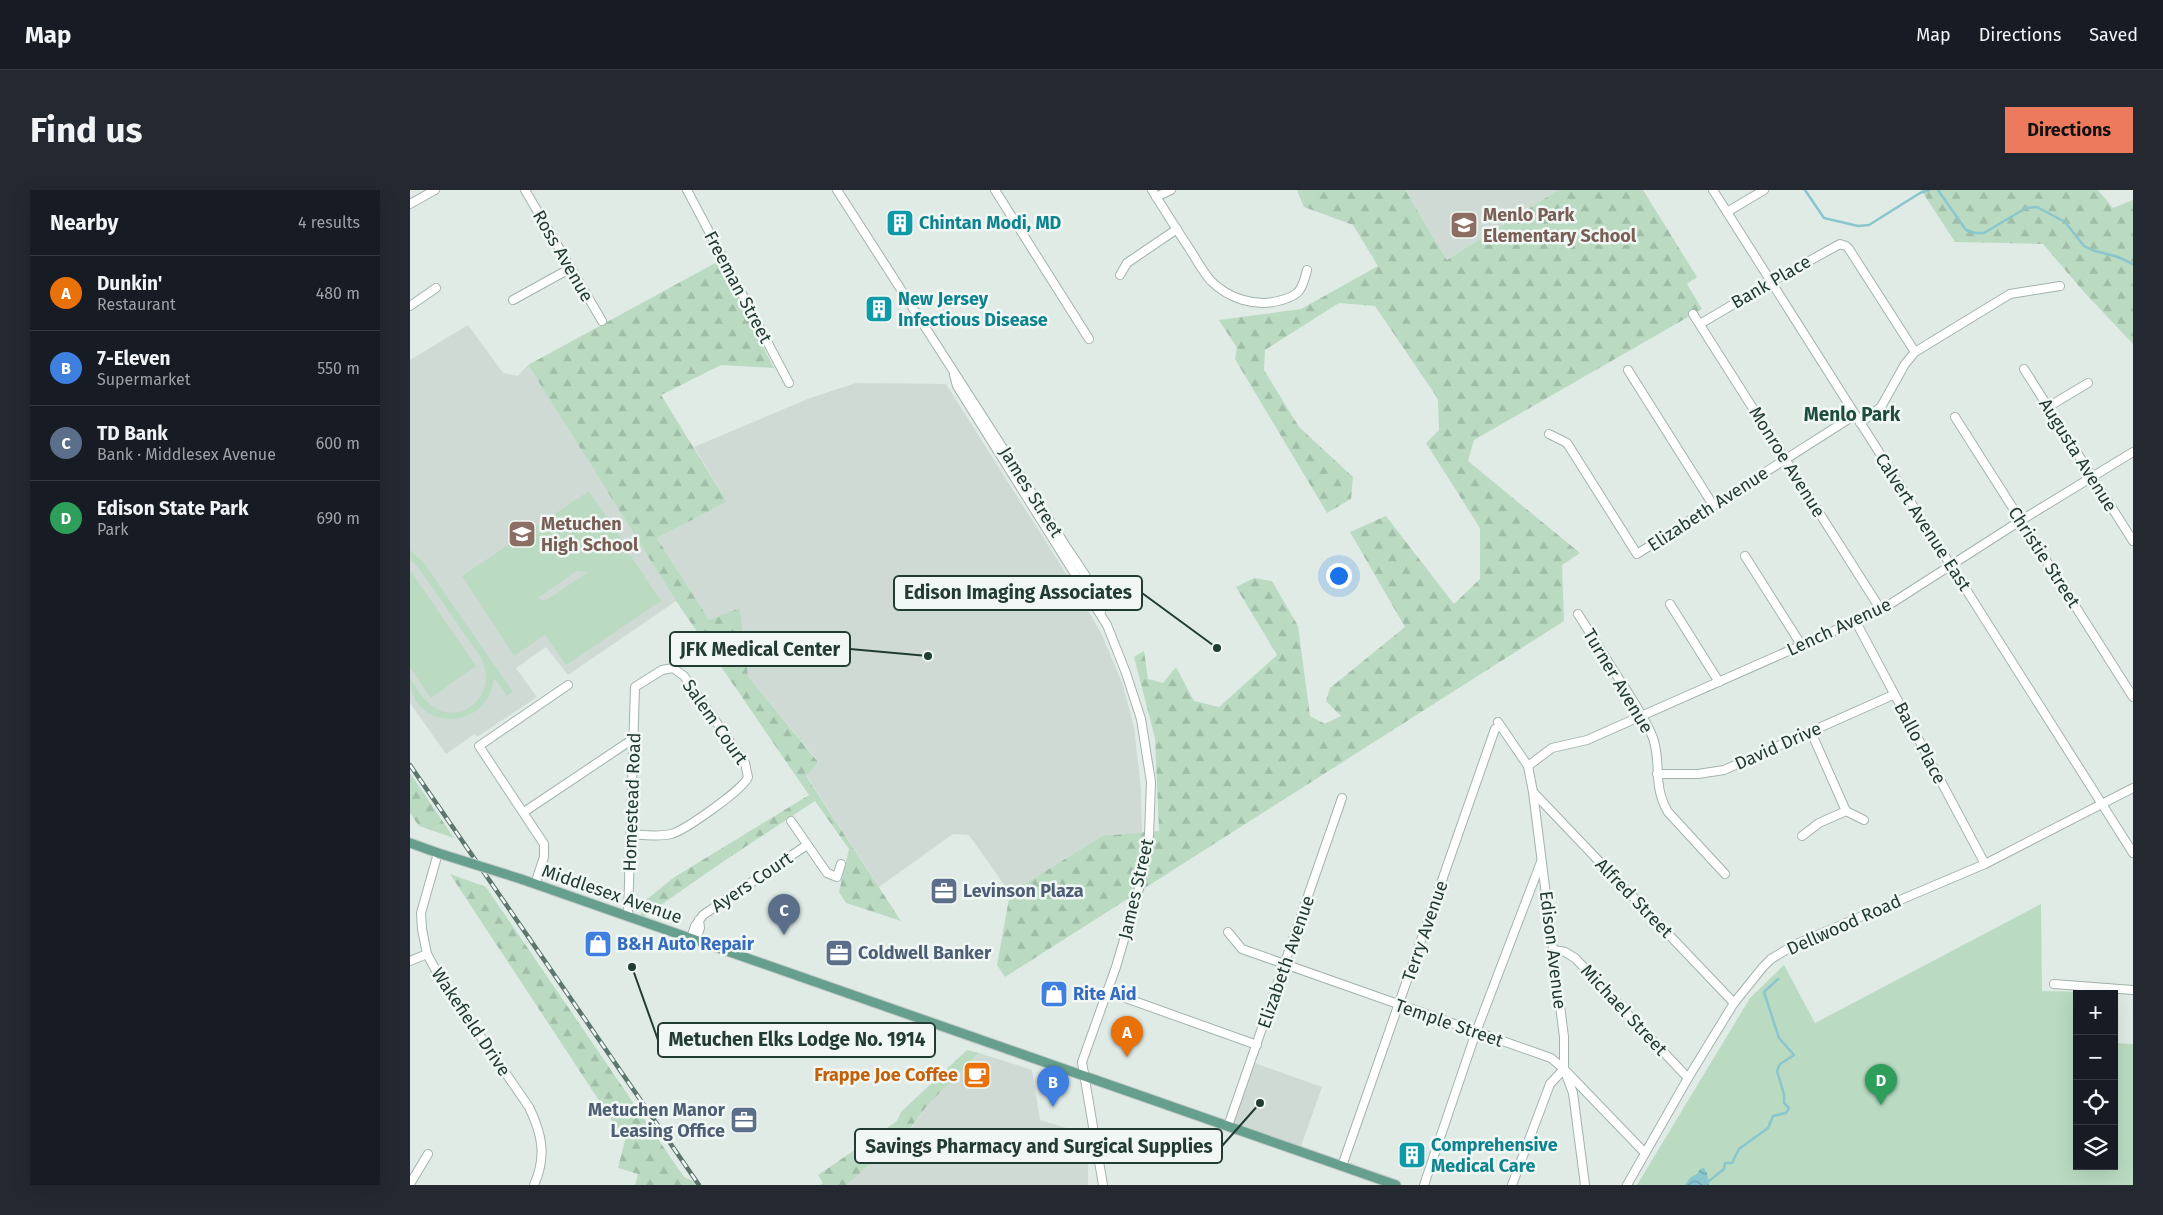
<!DOCTYPE html>
<html lang="en">
<head>
<meta charset="utf-8">
<style>
	:root { --surface:#171b24; --page:#242831; --text:#f1f3f6; --muted:#9ea1a6; --line:#363941; --accent:#ed7a5c }
	body { margin:0; font-family:"Fira Sans",sans-serif; background:var(--page); color:var(--text) }
	.controls { position:absolute; right:15px; bottom:15px; display:grid; overflow:hidden; border-radius:0px; box-shadow:0 5px 20px #0002 }
	.controls button { width:45px; height:45px; display:grid; place-items:center; padding:0; border:0; border-bottom:1px solid var(--line); background:var(--surface); color:var(--text); font:25px sans-serif }
	.you { position:absolute; left:928px; top:385px; width:18px; height:18px; margin:-12px; border:4px solid #fff; border-radius:50%; background:#1a73e8; box-shadow:0 0 0 8px #1a73e833 }
	.badge { display:grid; place-items:center; width:32px; height:32px; border-radius:50%; background:var(--accent); color:#fff; font-size:16px; font-weight:700 }
	.pin { position:absolute; translate:-50% -41px; filter:drop-shadow(0 1px 2px #0008) }
	.pin::after { content:''; position:absolute; top:26px; width:18px; height:15px; background:inherit; clip-path:polygon(0 0,100% 0,50% 100%) }
	.list { margin:0; padding:0; list-style:none }
	h2 { display:flex; justify-content:space-between; align-items:center; height:65px; margin:0; padding:0 20px; font-size:21px }
	h2 small { font-size:16px; font-weight:400; color:var(--muted) }
	.list li { display:grid; grid-template-columns:32px 1fr auto; gap:15px; align-items:center; box-sizing:border-box; height:75px; padding:0 20px; border-top:1px solid var(--line) }
	.list b { display:block; font-size:19px; white-space:nowrap }
	.list p { margin:0; font-size:16px; white-space:nowrap; color:var(--muted) }
	.list em { font-size:16px; font-style:normal; color:var(--muted) }
	.icon { flex:none; width:28px; height:28px; fill:none; stroke:currentColor; stroke-width:2; stroke-linecap:round; stroke-linejoin:round }
	.map { position:relative; flex:none; width:1723px; height:995px; overflow:hidden; border-radius:0px }
	header { display:flex; align-items:center; gap:30px; box-sizing:border-box; height:70px; padding:0 25px; background:var(--surface); border-bottom:1px solid var(--line) }
	header strong { font-size:24px }
	nav { display:flex; gap:28px; margin-inline-start:auto; font-size:18px }
	.intro { display:flex; align-items:center; justify-content:space-between; box-sizing:border-box; height:120px; padding:0 30px }
	h1 { margin:0; font-size:35px }
	.button { padding:12px 22px; border-radius:0px; background:var(--accent); color:#111; font-size:18px; font-weight:700 }
	main { display:flex; gap:30px; padding:0 30px }
	aside { flex:1; background:var(--surface); border-radius:0px; box-shadow:0 5px 20px #0002 }
	.map>svg:first-child { display:block }
	.built { fill:#cfdad5 }
	.forest { fill:url(#forest-firs) }
	.green { fill:#badbc2; fill-rule:evenodd }
	.water { fill:url(#water-waves) }
	.lines { fill:none; stroke-linecap:round; stroke-linejoin:round }
	.stream { stroke:#8ac6ce; stroke-width:2.5 }
	.minor-casing { stroke:#a3b3ad; stroke-width:10 }
	.major-casing { stroke:#c1c8c6; stroke-width:11 }
	.minor { stroke:#fff; stroke-width:8 }
	.major { stroke:#669f8e; stroke-width:9 }
	.rail-casing { stroke:#5c766e; stroke-width:4.5 }
	.rail { stroke:#f1f7f4; stroke-width:2.5; stroke-dasharray:8; stroke-linecap:butt }
	.major-bridge-casing { stroke:#c1c8c6; stroke-width:11; stroke-linecap:butt }
	.major-bridge { stroke:#669f8e; stroke-width:9 }
	.labels { text-anchor:middle; dominant-baseline:central; stroke-width:5; stroke-linejoin:round; paint-order:stroke }
	.education-label { font-size:18px; font-weight:bold; fill:#785e54; stroke:#f1f7f4; text-anchor:start }
	.culture-label { font-size:18px; font-weight:bold; fill:#0d838f; stroke:#f1f7f4; text-anchor:start }
	.street-label { font-size:18px; fill:#223b33; stroke:#f1f7f4 }
	.service-label { font-size:18px; font-weight:bold; fill:#4e5e75; stroke:#f1f7f4; text-anchor:start }
	.shop-label { font-size:18px; font-weight:bold; fill:#366cbe; stroke:#f1f7f4; text-anchor:start }
	.food-label { font-size:18px; font-weight:bold; fill:#c56008; stroke:#f1f7f4; text-anchor:end }
	.neighbourhood-label { font-size:19px; font-weight:bold; fill:#1e4c3f; stroke:#f1f7f4 }
	.leader { fill:none; stroke:#223b33; stroke-width:2 }
	.callout-dot { fill:#223b33; stroke:#f1f7f4; stroke-width:2 }
	.callout { fill:#f1f7f4; stroke:#223b33; stroke-width:2 }
	.callout-label { font-size:19px; text-anchor:middle; font-weight:bold; fill:#223b33 }
</style>
</head>
<body>
<header>
<strong>Map</strong>
<nav><a>Map</a><a>Directions</a><a>Saved</a></nav>
</header>
<div class="intro"><h1>Find us</h1><a class="button">Directions</a></div>
<main>
<aside>
<h2>Nearby<small>4 results</small></h2>
<ul class="list">
<li><span class="badge" style="background:#e8710a">A</span><div><b>Dunkin'</b><p>Restaurant</p></div><em>480 m</em></li>
<li><span class="badge" style="background:#3f7fe0">B</span><div><b>7-Eleven</b><p>Supermarket</p></div><em>550 m</em></li>
<li><span class="badge" style="background:#5c6f8a">C</span><div><b>TD Bank</b><p>Bank · Middlesex Avenue</p></div><em>600 m</em></li>
<li><span class="badge" style="background:#2e9e5b">D</span><div><b>Edison State Park</b><p>Park</p></div><em>690 m</em></li>
</ul>
</aside>
<div class="map">
<svg width="1723" height="995" viewBox="0 0 1723 995">
	<defs>
		<pattern id="forest-firs" width="22" height="20" patternUnits="userSpaceOnUse" patternTransform="scale(1.25)"><rect width="22" height="20" fill="#badbc2"/><path d="M5 1l3.5 6h-7zM16 11l3.5 6h-7z" fill="#a0bda7"/></pattern>
		<pattern id="water-waves" width="16" height="10" patternUnits="userSpaceOnUse" patternTransform="scale(1.25)"><rect width="16" height="10" fill="#8ac6ce"/><path d="M0 5q4-4 8 0t8 0" fill="none" stroke="#70a2a8"/></pattern>
	</defs>
	<rect width="100%" height="100%" fill="#e0ebe6"/>
	<g class="built">
		<path d="M995,0h153l-111,70z"/>
		<path d="M58,135l35,48 15,3 10,-11 148,236 -108,74 -22,-28 -30,21 21,29 -60,40 -2,-3 -29,20 -36,-51v-343z"/>
		<path d="M446,193l90,1 128,202 28,49 21,50 11,42 7,62 1,47h-40l-92,57 -41,-58 -16,-1 -74,53 -73,-112 12,-14 -70,-85 -8,-67 -31,11 -52,-82 70,-36 -33,-55 116,-49z"/>
		<path d="M569,863l53,17 8,50 43,13 5,21v31h-241l41,-38 14,-6 24,-34z"/>
		<path d="M842,872l70,25 -23,65 -71,-26z"/>
	</g>
	<g class="forest">
		<path d="M887,0h108l42,70 111,-70h85l54,87 -10,7 15,25 -228,131 -6,21 112,92 -18,12 2,56 -559,356 -8,-12 13,-72 92,-57 57,-5 -4,-93 -21,-81 10,-6 4,28 15,4 13,-16 18,34 25,6 58,-52 -41,-68 18,-9 18,3 26,45 12,90 15,8 16,-8 -15,-15 4,-13 75,-61 -55,-95 36,-16 68,88 26,-25v-51l-54,-85 13,-13 -1,-31 -63,-93 -36,-3 -74,47 -1,20 35,57 54,50 -2,22 -24,14 -92,-154 2,-11 -18,-28 82,-11 77,-43 -25,-41 -49,-18z"/>
		<path d="M1511,0h177l15,18 20,-8v144l-49,-52 -41,-48 -88,-2z"/>
		<path d="M309,71l55,107 -53,-3 -60,30 66,107 -70,36 52,82 31,-12 8,68 70,86 -12,14 95,145 -55,-18 -7,-11 10,-43 -34,-48 -88,58 -88,61 7,-20 27,-22 136,-83 -133,-194 -148,-236z"/>
		<path d="M0,583l44,65 -35,-12 -9,-13z"/>
		<path d="M40,684l36,13 198,290 17,8h-66l3,-11 -20,-6 7,-28z"/>
		<path d="M557,860l12,3 -53,54 -31,42 -7,-2 -41,38h-27l3,-2 -5,-8 79,-54 4,-9z"/>
	</g>
	<g class="green">
		<path d="M179,301l41,60 -1,2 32,48 -95,64 -21,-30 -31,21 -52,-80zM167,381l11,1 -43,29 -7,-3z"/>
		<path d="M0,360l14,13 89,129 -6,4 -13,-18c-6,56 -84,53 -84,0 7,10 14,24 25,30 33,18 63,-19 46,-50l-63,-91 -8,-8z"/>
		<path d="M0,380l66,96 -45,32 -21,-31z"/>
		<path d="M1631,714l1,87 44,1v2h-9v172h37v-123l19,1v141h-496l113,-187 34,-33 31,58z"/>
	</g>
	<path class="water" d="M1294,978l3,5 2,12h-24l6,-8 6,-3 3,-5z"/>
	<g class="lines">
		<g class="stream">
			<path d="M1395,0l19,28 34,8 11,-1 51,-32 9,-3"/>
			<path d="M1528,0l28,40 9,3h9l42,-25 11,-1 28,15 19,24 8,4 26,7 15,7"/>
			<path d="M1299,991l15,-12 1,-6h7l7,-14 29,-21 5,-12 13,-3 3,-5 -5,-5v-9l-7,-23 3,-7 14,-9 -15,-17 -15,-46 14,-13"/>
		</g>
		<defs>
			<g id="minor">
				<path d="M115,0l77,131"/>
				<path d="M277,0l102,193"/>
				<path d="M427,0l225,350c12,20 36,49 39,71"/>
				<path d="M585,0l94,149"/>
				<path d="M742,0c12,19 23,37 35,55 8,12 15,26 24,36 17,17 43,26 67,20 21,-5 24,-10 29,-31"/>
				<path d="M1303,0l420,663"/>
				<path d="M746,7l15,-7"/>
				<path d="M0,14l25,-14"/>
				<path d="M1317,22l37,-22"/>
				<path d="M710,85l7,-12 50,-34"/>
				<path d="M103,110l58,-32"/>
				<path d="M0,116l26,-18"/>
				<path d="M1283,124l188,296"/>
				<path d="M1290,134l71,-42 69,-38 6,2 3,3 66,103"/>
				<path d="M1614,179l109,172"/>
				<path d="M1218,180l85,135"/>
				<path d="M544,185l3,11 131,209 19,30 19,48 15,46 10,63 -2,53 -9,50 -24,82 -34,95 21,123"/>
				<path d="M1638,217l40,-24"/>
				<path d="M1545,227l178,280"/>
				<path d="M1450,233l21,-16 24,-43 10,-12 95,-58 50,-8"/>
				<path d="M1139,244l18,9 70,111 218,-139"/>
				<path d="M1335,366l57,90"/>
				<path d="M1260,414l49,78"/>
				<path d="M1168,424c16,25 31,50 47,74 10,16 21,32 28,50 9,26 -1,47 15,74l57,62"/>
				<path d="M1446,432l129,242"/>
				<path d="M1088,532l30,44 5,26 31,245v32l9,24 12,92"/>
				<path d="M1401,542l35,79 18,9"/>
				<path d="M1118,576l24,-18 35,-8 294,-130 139,-89 113,-69"/>
				<path d="M1247,584h41l26,-4 169,-75"/>
				<path d="M1124,603l200,210"/>
				<path d="M114,622l109,-73"/>
				<path d="M381,631l36,52 10,4 4,-13"/>
				<path d="M1392,646l17,-13 27,-12"/>
				<path d="M28,663l-17,60 1,16 5,25 13,24 89,129c13,27 18,49 5,78"/>
				<path d="M125,694l9,-27v-13l-65,-98 89,-61"/>
				<path d="M218,726l7,-229 27,-17 11,-2 11,8 61,87 3,14c-4,12 -64,54 -77,57 -13,3 -27,1 -40,0"/>
				<path d="M818,742l14,17 309,109 13,11 81,84"/>
				<path d="M281,748l4,-12 8,-11 104,-70"/>
				<path d="M286,750l4,-12 -1,-8"/>
				<path d="M1144,760l11,2 10,6 113,120"/>
				<path d="M0,771l17,-7"/>
				<path d="M1644,794l79,6"/>
				<path d="M696,801l151,54"/>
				<path d="M818,936l114,-328"/>
				<path d="M932,976l153,-437 5,-3"/>
				<path d="M0,994l18,-30"/>
				<path d="M1014,995l52,-153 65,-170"/>
				<path d="M1102,995l38,-101 14,-15"/>
				<path d="M1217,995l61,-107 46,-75 29,-36 8,-8 23,-14 191,-81 148,-76"/>
			</g>
			<g id="major">
				<path d="M0,653l28,10"/>
				<path d="M111,689l875,306"/>
			</g>
		</defs>
		<use href="#minor" class="minor-casing"/>
		<use href="#major" class="major-casing"/>
		<use href="#minor" class="minor"/>
		<use href="#major" class="major"/>
		<defs>
			<path id="rail" d="M0,575l289,420"/>
		</defs>
		<use href="#rail" class="rail-casing"/>
		<use href="#rail" class="rail"/>
		<defs>
			<path id="major-bridge" d="M28,663l83,26"/>
		</defs>
		<use href="#major-bridge" class="major-bridge-casing"/>
		<use href="#major-bridge" class="major-bridge"/>
	</g>
	<defs>
		<symbol id="building-square" viewBox="-11 -11 22 22"><rect x="-9" y="-9" width="18" height="18" rx="4" fill="#0f9aa8" stroke="#f1f7f4"/><path d="M-4-6H4V6H1V3H-1V6H-4ZM-2.5-4.3h1.7v1.8h-1.7ZM.8-4.3h1.7v1.8H.8ZM-2.5-1h1.7V.8h-1.7ZM.8-1h1.7V.8H.8Z" fill="#fff"/></symbol>
		<symbol id="school-square" viewBox="-11 -11 22 22"><rect x="-9" y="-9" width="18" height="18" rx="4" fill="#8d6e63" stroke="#f1f7f4"/><path d="M0-5L7-2L0 1L-7-2ZM-4 1L0 2.5L4 1V4Q0 6-4 4Z" fill="#fff"/></symbol>
		<symbol id="office-square" viewBox="-11 -11 22 22"><rect x="-9" y="-9" width="18" height="18" rx="4" fill="#5c6f8a" stroke="#f1f7f4"/><path d="M-6-3h4V-5.5h4V-3h4V5H-6ZM-1-4.5V-3h2v-1.5ZM-6 0V1H6V0Z" fill="#fff"/></symbol>
		<symbol id="shop-square" viewBox="-11 -11 22 22"><rect x="-9" y="-9" width="18" height="18" rx="4" fill="#3f7fe0" stroke="#f1f7f4"/><path d="M-5-2.5h2.3a2.7 3.5 0 0 1 5.4 0H5L5.5 6h-11ZM-1.5-2.5h3a1.5 2.3 0 0 0-3 0Z" fill="#fff"/></symbol>
		<symbol id="cafe-square" viewBox="-11 -11 22 22"><rect x="-9" y="-9" width="18" height="18" rx="4" fill="#e8710a" stroke="#f1f7f4"/><path d="M-5.5-4.5H6V0H3Q3 3.5 0 3.5H-2.5Q-5.5 3.5-5.5 0ZM3-3.2v2h1.7v-2ZM-6 4.5H4V6H-6Z" fill="#fff"/></symbol>
	</defs>
	<g fill-rule="evenodd">
		<use href="#building-square" x="474" y="17" width="32" height="32"/>
		<use href="#school-square" x="1038" y="19" width="32" height="32"/>
		<use href="#building-square" x="453" y="103" width="32" height="32"/>
		<use href="#school-square" x="96" y="328" width="32" height="32"/>
		<use href="#office-square" x="518" y="685" width="32" height="32"/>
		<use href="#shop-square" x="172" y="738" width="32" height="32"/>
		<use href="#office-square" x="413" y="747" width="32" height="32"/>
		<use href="#shop-square" x="628" y="788" width="32" height="32"/>
		<use href="#cafe-square" x="551" y="869" width="32" height="32"/>
		<use href="#office-square" x="318" y="914" width="32" height="32"/>
		<use href="#building-square" x="986" y="949" width="32" height="32"/>
	</g>
	<g class="labels">
		<g class="education-label">
			<text x="1073" y="25">Menlo Park<tspan x="1073" dy="21">Elementary School</tspan></text>
			<text x="131" y="334">Metuchen<tspan x="131" dy="21">High School</tspan></text>
		</g>
		<g class="culture-label">
			<text x="509" y="33">Chintan Modi, MD</text>
			<text x="488" y="109">New Jersey<tspan x="488" dy="21">Infectious Disease</tspan></text>
			<text x="1021" y="955">Comprehensive<tspan x="1021" dy="21">Medical Care</tspan></text>
		</g>
		<g class="street-label">
			<text transform="translate(153 66) rotate(60)">Ross Avenue</text>
			<text transform="translate(1361 92) rotate(-30)">Bank Place</text>
			<text transform="translate(328 97) rotate(62)">Freeman Street</text>
			<text transform="translate(1668 265) rotate(58)">Augusta Avenue</text>
			<text transform="translate(1377 272) rotate(58)">Monroe Avenue</text>
			<text transform="translate(621 302) rotate(58)">James Street</text>
			<text transform="translate(1298 319) rotate(-33)">Elizabeth Avenue</text>
			<text transform="translate(1513 332) rotate(57)">Calvert Avenue East</text>
			<text transform="translate(1634 367) rotate(57)">Christie Street</text>
			<text transform="translate(1429 437) rotate(-25)">Lench Avenue</text>
			<text transform="translate(1208 491) rotate(59)">Turner Avenue</text>
			<text transform="translate(305 532) rotate(55)">Salem Court</text>
			<text transform="translate(1510 553) rotate(62)">Ballo Place</text>
			<text transform="translate(1368 556) rotate(-24)">David Drive</text>
			<text transform="translate(222 612) rotate(-88)">Homestead Road</text>
			<text transform="translate(342 692) rotate(-34)">Ayers Court</text>
			<text transform="translate(726 699) rotate(-77)">James Street</text>
			<text transform="translate(202 704) rotate(19)">Middlesex Avenue</text>
			<text transform="translate(1224 708) rotate(46)">Alfred Street</text>
			<text transform="translate(1434 735) rotate(-24)">Dellwood Road</text>
			<text transform="translate(1015 741) rotate(-71)">Terry Avenue</text>
			<text transform="translate(1143 760) rotate(83)">Edison Avenue</text>
			<text transform="translate(876 772) rotate(-71)">Elizabeth Avenue</text>
			<text transform="translate(1214 820) rotate(47)">Michael Street</text>
			<text transform="translate(61 832) rotate(56)">Wakefield Drive</text>
			<text transform="translate(1039 833) rotate(19)">Temple Street</text>
		</g>
		<g class="service-label">
			<text x="553" y="701">Levinson Plaza</text>
			<text x="448" y="763">Coldwell Banker</text>
			<text x="315" y="920" text-anchor="end">Metuchen Manor<tspan x="315" dy="21">Leasing Office</tspan></text>
		</g>
		<g class="shop-label">
			<text x="207" y="754">B&amp;H Auto Repair</text>
			<text x="663" y="804">Rite Aid</text>
		</g>
		<g class="food-label">
			<text x="548" y="885">Frappe Joe Coffee</text>
		</g>
		<g class="neighbourhood-label">
			<text x="1442" y="224">Menlo Park</text>
		</g>
	</g>
	<path class="leader" d="M807 458L732 403M518 466L440 459M222 777L248 850M850 913L812 956"/>
	<g class="callout-dot">
		<circle cx="807" cy="458" r="5"/>
		<circle cx="518" cy="466" r="5"/>
		<circle cx="222" cy="777" r="5"/>
		<circle cx="850" cy="913" r="5"/>
	</g>
	<g class="callout">
		<rect x="484" y="386" width="248" height="34" rx="5"/>
		<rect x="260" y="442" width="180" height="34" rx="5"/>
		<rect x="248" y="833" width="277" height="34" rx="5"/>
		<rect x="445" y="939" width="367" height="34" rx="5"/>
	</g>
	<g class="callout-label">
		<text x="608" y="409">Edison Imaging Associates</text>
		<text x="350" y="466">JFK Medical Center</text>
		<text x="387" y="856">Metuchen Elks Lodge No. 1914</text>
		<text x="629" y="963">Savings Pharmacy and Surgical Supplies</text>
	</g>
</svg>
<div class="controls">
<button>+</button>
<button>−</button>
<button><svg class="icon" aria-label="locate" viewBox="0 0 24 24"><circle cx="12" cy="12" r="6"/><path d="M12 2v4M12 18v4M2 12h4M18 12h4"/></svg></button>
<button><svg class="icon" aria-label="layers" viewBox="0 0 24 24"><path d="M12 4l9 5-9 5-9-5zM3 14l9 5 9-5"/></svg></button>
</div>
<div class="you"></div>
<div class="pin badge" style="left:717px;top:867px;background:#e8710a">A</div>
<div class="pin badge" style="left:643px;top:917px;background:#3f7fe0">B</div>
<div class="pin badge" style="left:374px;top:745px;background:#5c6f8a">C</div>
<div class="pin badge" style="left:1471px;top:915px;background:#2e9e5b">D</div>
</div>
</main>
</body>
</html>
